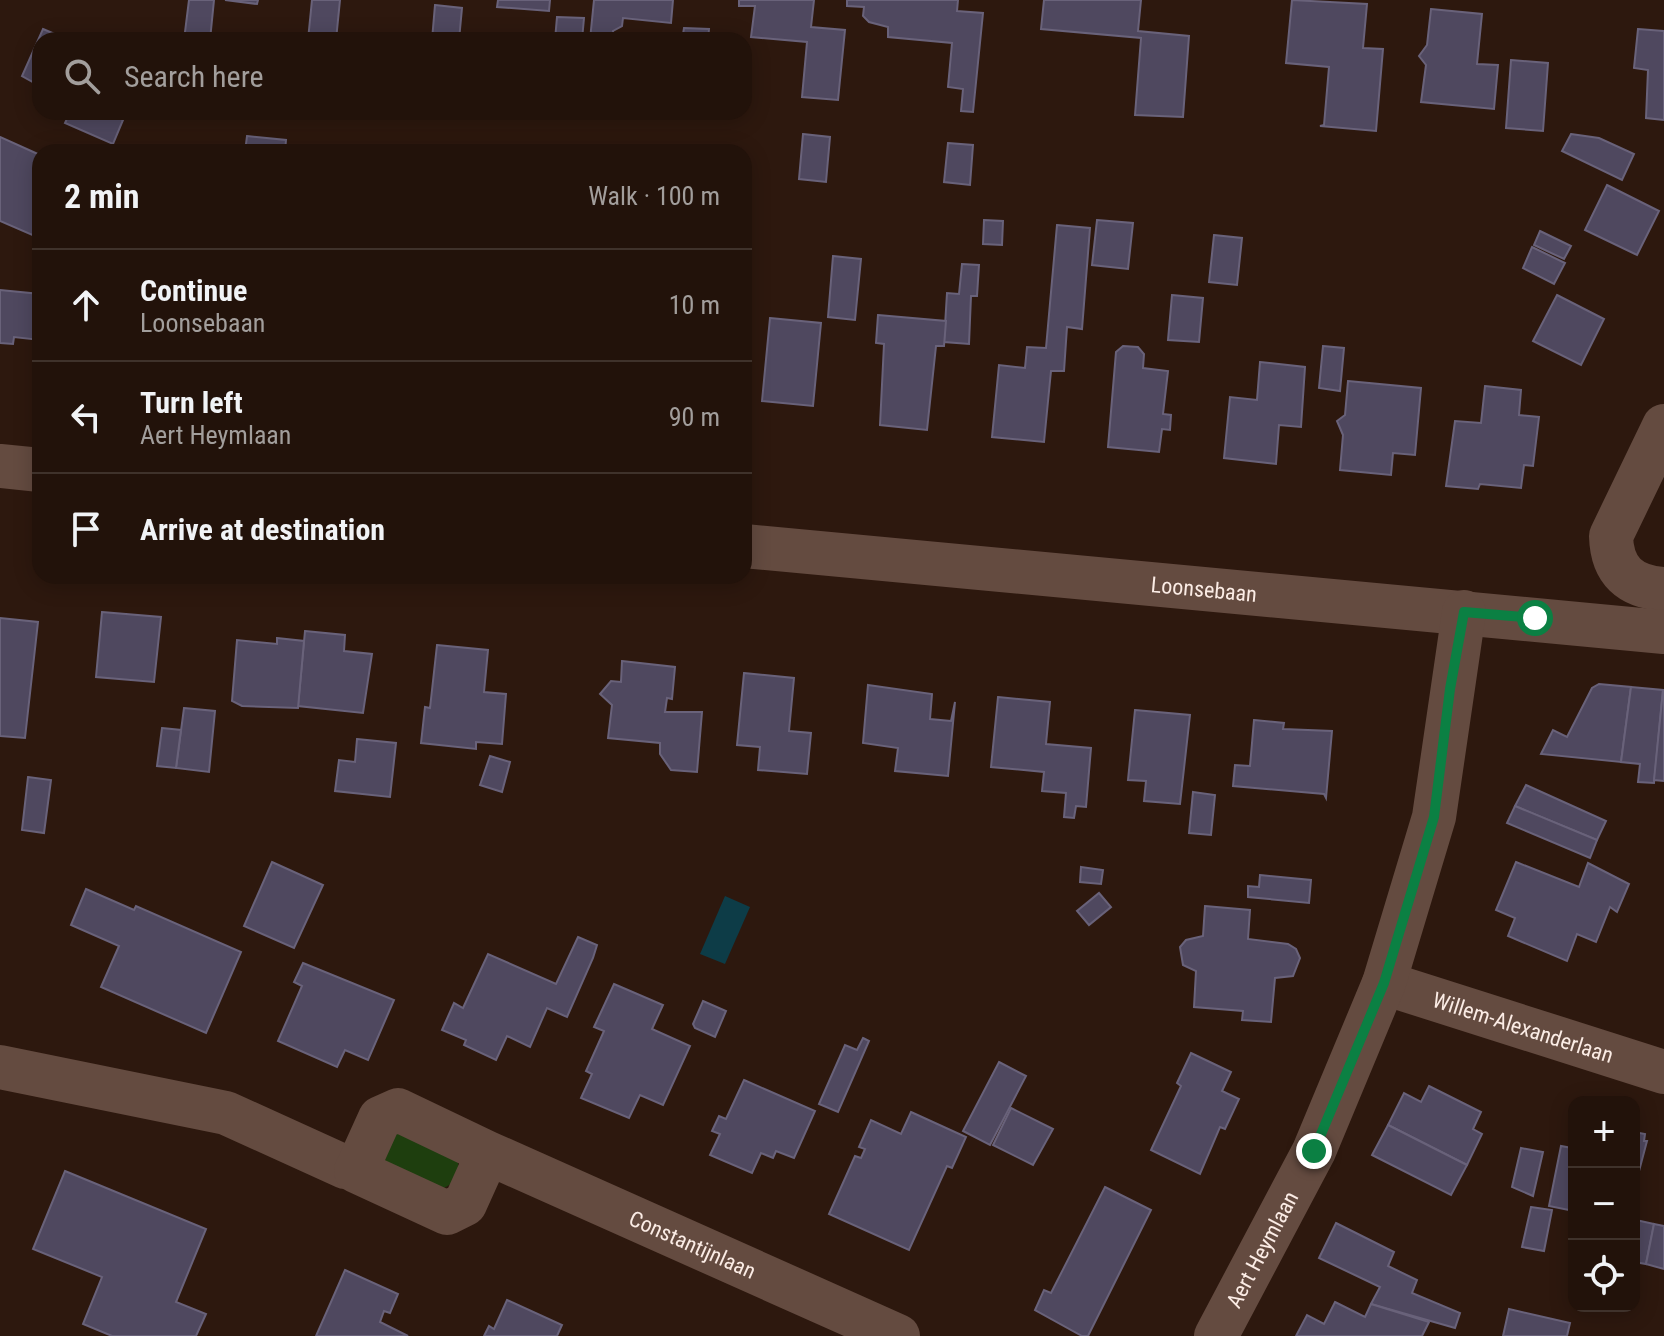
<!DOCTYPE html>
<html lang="en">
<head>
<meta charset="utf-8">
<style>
	:root { --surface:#22120a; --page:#2a1b13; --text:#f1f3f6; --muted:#a29e9c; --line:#3f322b }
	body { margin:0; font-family:"Roboto Condensed",sans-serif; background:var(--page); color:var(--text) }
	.controls { position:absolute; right:24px; bottom:24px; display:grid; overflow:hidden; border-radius:16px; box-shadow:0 4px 20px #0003 }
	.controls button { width:72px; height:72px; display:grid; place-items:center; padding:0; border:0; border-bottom:2px solid var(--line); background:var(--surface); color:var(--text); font:40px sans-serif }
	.stop { position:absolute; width:24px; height:24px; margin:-18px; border:6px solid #0b8043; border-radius:50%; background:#fff }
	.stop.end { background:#0b8043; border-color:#fff; box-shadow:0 2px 8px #0008 }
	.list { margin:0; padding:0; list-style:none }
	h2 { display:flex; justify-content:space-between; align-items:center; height:104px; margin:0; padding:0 32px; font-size:34px }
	h2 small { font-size:26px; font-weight:400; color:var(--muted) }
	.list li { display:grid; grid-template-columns:52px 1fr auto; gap:24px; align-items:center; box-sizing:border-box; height:112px; padding:0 32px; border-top:2px solid var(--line) }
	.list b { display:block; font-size:30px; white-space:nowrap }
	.list p { margin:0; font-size:26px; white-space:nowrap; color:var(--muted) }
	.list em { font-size:26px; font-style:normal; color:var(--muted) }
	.icon { flex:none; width:44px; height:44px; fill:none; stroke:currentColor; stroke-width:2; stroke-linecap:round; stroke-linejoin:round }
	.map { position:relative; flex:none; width:1664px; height:1336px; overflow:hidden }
	.search { position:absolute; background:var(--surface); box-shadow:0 4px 20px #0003; left:32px; top:32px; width:720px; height:88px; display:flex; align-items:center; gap:20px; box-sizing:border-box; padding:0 28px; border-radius:24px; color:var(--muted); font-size:30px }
	.panel { position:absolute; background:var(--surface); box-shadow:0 4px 20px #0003; left:32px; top:144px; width:720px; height:440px; border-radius:24px }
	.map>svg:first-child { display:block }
	.green { fill:#1e3e0e }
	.water { fill:#0d3c47 }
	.building { fill:#4f485f; stroke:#69627a; stroke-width:2 }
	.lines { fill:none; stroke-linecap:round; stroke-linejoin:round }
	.minor { stroke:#644b40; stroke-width:44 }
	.route { stroke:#0b8043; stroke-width:10 }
	.labels { text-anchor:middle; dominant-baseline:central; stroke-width:7; stroke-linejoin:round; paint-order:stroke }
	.street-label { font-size:22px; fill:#fbece5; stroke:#2d180e }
</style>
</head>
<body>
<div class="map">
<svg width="1664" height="1336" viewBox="0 0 1664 1336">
	<rect width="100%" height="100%" fill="#2d180e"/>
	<path class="green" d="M387,1128l71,34c1,12 -2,20 -14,26l-61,-25z"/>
	<path class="water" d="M725,896l25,11 -25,57 -25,-10z"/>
	<g class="building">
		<path d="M189,0h25l-4,40h-26z"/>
		<path d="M225,0h33l-1,4z"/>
		<path d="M312,0h28l-4,40h-28z"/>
		<path d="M498,0h52l-1,11 -52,-4z"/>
		<path d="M594,0h79l-2,23 -48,-5 -1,8 -9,5v9h-23z"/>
		<path d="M739,0h75l-3,27 34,3 -7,70 -36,-3 5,-55 -56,-5 4,-31h-16z"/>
		<path d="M847,0h111l-1,11 26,2 -10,99 -12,-1 2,-22 -15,-2 4,-44 -64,-6v-10l-19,-5 -6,-6 1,-9 -17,-1z"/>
		<path d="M1044,0h97l-3,31 51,5 -6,81 -48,-2 6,-77 -100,-9z"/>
		<path d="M1292,0l75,4 -4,44 20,1 -7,82 -56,-5 4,-1 5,-58 -43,-4z"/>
		<path d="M435,5l27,3 -3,32h-27z"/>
		<path d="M1431,9l51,5 -5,50 21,1 -4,44 -73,-7 5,-37 -7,-9 8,-11z"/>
		<path d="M557,17l27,1 -2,22h-27z"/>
		<path d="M684,28l25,1 -1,11h-26z"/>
		<path d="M43,29l26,11h-29v46l-18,-10z"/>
		<path d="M1638,29l26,2v89l-18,-2 2,-48 -14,-2z"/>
		<path d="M1511,60l37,3 -5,68 -37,-3z"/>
		<path d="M70,112h34l19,8 -10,24 -48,-21z"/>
		<path d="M803,134l27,3 -4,45 -27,-3z"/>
		<path d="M1571,134l28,4 35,16 -12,26 -60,-29z"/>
		<path d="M247,136l39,4 -1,12h-40z"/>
		<path d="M0,137l40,18v75l-3,7 -37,-16z"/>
		<path d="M948,143l25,2 -3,40 -26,-3z"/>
		<path d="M95,146l54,4 -1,2h-53z"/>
		<path d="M1607,185l52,26 -22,44 -52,-25z"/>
		<path d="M984,220l19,1 -1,24 -19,-1z"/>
		<path d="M1097,220l36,3 -5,46 -36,-4z"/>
		<path d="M1057,225l33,3 -8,101 -15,-2 -3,44h-13l-7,71 -52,-5 7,-72 26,3 2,-21 19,1z"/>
		<path d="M1540,231l31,15 -7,13 -30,-14z"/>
		<path d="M1214,235l28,3 -5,47 -28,-3z"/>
		<path d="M1532,247l33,16 -11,21 -31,-16z"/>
		<path d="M833,256l28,3 -6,61 -27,-3z"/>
		<path d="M962,264l17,1 -2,31h-6l-2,48 -25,-2 3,-49 12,1z"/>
		<path d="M0,290l40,4v46l-26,-3 -1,7 -13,-1z"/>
		<path d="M1172,295l31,3 -4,44 -31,-2z"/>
		<path d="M1557,295l47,24 -23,46 -48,-24z"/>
		<path d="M878,315l68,6 -2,25h-8l-9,84 -47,-5 4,-81 -8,-1z"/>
		<path d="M770,318l51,5 -8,83 -51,-5z"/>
		<path d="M1123,346l15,1 6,7 -1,14 25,3 -5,43 8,1 -1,15 -8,-1 -3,23 -51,-5 8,-95z"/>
		<path d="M1323,346l21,2 -4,43 -21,-3z"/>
		<path d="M1260,362l45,5 -4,60 -22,-2 -3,39 -52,-6 6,-61 27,3z"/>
		<path d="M1348,381l73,7 -6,67 -22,-2 -2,22 -51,-5 3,-35 -6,-14 8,-6z"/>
		<path d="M1485,386l36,4 -2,25 20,2 -6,49 -9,-1 -3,23 -41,-4 -2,5 -32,-3 9,-65 26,2z"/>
		<path d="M102,612l59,5 -7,65 -58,-5z"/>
		<path d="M0,618l38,4 -13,116 -25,-2z"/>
		<path d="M305,631l40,4 -1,16 28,3 -9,59 -65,-7z"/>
		<path d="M277,638l27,3 -6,67 -56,-2 -10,-5 5,-61 40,4z"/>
		<path d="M437,645l51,5 -4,42 22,2 -4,50 -26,-2v7l-55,-6 4,-36 5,1z"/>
		<path d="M622,661l53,6 -3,32 -5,-1 -2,14h37l-5,60 -26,-2 -11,-16v-11l-52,-5 4,-33 -12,-11 11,-13 10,1z"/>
		<path d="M744,673l50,5 -5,53 22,2 -4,41 -49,-4 2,-23 -23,-2z"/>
		<path d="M1599,684l32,3 -10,75 -80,-8 12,-24 14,7 25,-49z"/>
		<path d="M868,685l64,9 -2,25 21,2 4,-19 -7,74 -53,-5 3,-23 -35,-5z"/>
		<path d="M1631,687l32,3 -9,93 -16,-1 2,-18 -19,-2z"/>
		<path d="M1663,690h1v91l-10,-1z"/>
		<path d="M998,697l52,5 -4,42 45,4 -5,59 -10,-1 -2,12 -10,-1 2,-24 -24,-2 2,-19 -53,-5z"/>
		<path d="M184,708l31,3 -6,61 -33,-4z"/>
		<path d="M1135,710l55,5 -10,89 -36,-3 2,-20 -18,-1z"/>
		<path d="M1254,720l30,3 -1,6 49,2 -6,67 -2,-4 -91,-8 2,-21 15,1z"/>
		<path d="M162,728l19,2 -5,38 -19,-2z"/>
		<path d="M357,739l39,4 -6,54 -55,-6 4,-31 16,2z"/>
		<path d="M490,756l20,6 -8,30 -22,-7z"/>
		<path d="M28,777l23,3 -7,53 -22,-3z"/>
		<path d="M1526,785l80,36 -9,19 -82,-34z"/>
		<path d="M1193,792l22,3 -4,40 -22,-2z"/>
		<path d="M1515,806l82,34 -7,18 -83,-35z"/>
		<path d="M272,862l51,23 -29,63 -50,-22z"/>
		<path d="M1516,862l63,25 9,-24 41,21 -12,28 -7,-5 -14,35 -19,-8 -10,27 -59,-25 7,-18 -19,-8z"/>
		<path d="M1081,867l22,3 -2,14 -21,-2z"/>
		<path d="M1260,875l51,5 -2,23 -61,-6v-11l11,1z"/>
		<path d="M86,889l48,21 2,-4 105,46 -35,81 -105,-46 18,-41 -48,-21z"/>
		<path d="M1099,893l12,14 -22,18 -12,-14z"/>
		<path d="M1205,906l45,4 -2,29 40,5 8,5 4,9 -7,18 -18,2 -4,44 -29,-2 1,-9 -49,-4 2,-36 -13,-6 -3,-18 6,-7 17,-4z"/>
		<path d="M578,937l19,8 -4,13 -26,59 -20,-9 -17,39 -23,-11 -11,24 -32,-15 2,-5 -24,-10 12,-27 9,5 25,-54 68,30z"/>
		<path d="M303,963l91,37 -26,60 -23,-10 -8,17 -59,-26 24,-55 -8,-4z"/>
		<path d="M614,984l49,21 -11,24 38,17 -27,59 -23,-10 -11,23 -48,-20 11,-24 -6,-3 18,-40 -10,-4z"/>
		<path d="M703,1001l23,10 -11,26 -20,-9 -2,-4z"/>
		<path d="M863,1038l6,3 -31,71 -19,-8 26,-59 12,5z"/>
		<path d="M1191,1053l40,19 -9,19 17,8 -14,30 -5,-2 -20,47 -49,-24 30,-64 -4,-3z"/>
		<path d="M999,1062l27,14 -36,69 -27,-14z"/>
		<path d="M744,1080l71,31 -21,47 -18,-7 -3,7 -12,-5 -9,20 -42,-18 10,-21 -8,-3 7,-15 7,3z"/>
		<path d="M1429,1086l52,26 -8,17 9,5 -15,31 -79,-40 16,-32 17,9z"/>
		<path d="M1011,1108l42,21 -20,36 -40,-20z"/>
		<path d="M911,1112l55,25 -14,31 -5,-2 -38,84 -80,-36 26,-58 6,2 4,-9 -6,-2 12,-27 30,14z"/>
		<path d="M1388,1125l79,40 -16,30 -79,-40z"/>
		<path d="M1634,1132l11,2 -1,7h3l-13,49z"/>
		<path d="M1574,1140v71l-25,-5 12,-60 11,2z"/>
		<path d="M1521,1148l22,4 -10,44 -21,-9z"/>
		<path d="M65,1171l141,58 -30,73 30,12 -10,22h-84l-29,-12 19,-47 -69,-28z"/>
		<path d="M1105,1187l46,23 -63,126h-6l-47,-26 9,-20 7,3z"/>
		<path d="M1531,1207l21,3 -8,41 -22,-4z"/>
		<path d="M1636,1220l18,4 -8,40 -12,-2z"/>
		<path d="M1336,1223l58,29 -6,14 29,14 -5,13 48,20 -5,15 -84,-24 9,-17 -61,-29z"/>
		<path d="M1654,1224l10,2v43l-18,-5z"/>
		<path d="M345,1270l53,24 -8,19 -6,-2 -4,11 28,14h-92z"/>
		<path d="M507,1300l55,25 -5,11h-73l5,-10 5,3z"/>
		<path d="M1335,1302l30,15 6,-13 58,18 -7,14h-126l11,-21 17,9z"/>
		<path d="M1509,1309l61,14 -3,13h-64z"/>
	</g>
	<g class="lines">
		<g class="minor">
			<path d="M1664,426l-53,110c1,35 19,51 53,53"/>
			<path d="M0,466l40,4"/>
			<path id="s1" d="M744,546l920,86"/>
			<path id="s2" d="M1384,983l280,89"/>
			<path d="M0,1067l226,46 119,54"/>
			<path id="s3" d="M488,1153l-90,-43 -18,8 -24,53 91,42 18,-9 23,-51 410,183"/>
			<path id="s4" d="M1216,1336l98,-185 70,-168 50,-166 30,-205"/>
		</g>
	</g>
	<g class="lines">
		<path class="route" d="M1314,1151l70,-168 50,-166 16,-128 14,-77 71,6"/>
	</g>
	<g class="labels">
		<g class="street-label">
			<text stroke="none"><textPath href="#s1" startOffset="462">Loonsebaan</textPath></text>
			<text stroke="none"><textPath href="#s2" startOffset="146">Willem-Alexanderlaan</textPath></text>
			<text stroke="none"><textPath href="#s3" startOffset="578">Constantijnlaan</textPath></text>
			<text stroke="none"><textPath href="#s4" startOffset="98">Aert Heymlaan</textPath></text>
		</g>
	</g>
</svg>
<div class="controls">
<button>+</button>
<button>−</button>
<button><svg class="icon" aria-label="locate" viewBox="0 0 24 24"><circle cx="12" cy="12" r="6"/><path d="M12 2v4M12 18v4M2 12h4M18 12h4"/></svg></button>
</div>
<div class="stop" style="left:1535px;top:618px"></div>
<div class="stop end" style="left:1314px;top:1151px"></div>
<div class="search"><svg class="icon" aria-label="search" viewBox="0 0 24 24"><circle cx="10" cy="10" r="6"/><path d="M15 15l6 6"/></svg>Search here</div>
<section class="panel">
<h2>2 min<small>Walk · 100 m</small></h2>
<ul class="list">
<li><svg class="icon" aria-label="ahead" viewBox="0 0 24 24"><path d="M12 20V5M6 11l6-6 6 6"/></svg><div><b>Continue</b><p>Loonsebaan</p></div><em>10 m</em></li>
<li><svg class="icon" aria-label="left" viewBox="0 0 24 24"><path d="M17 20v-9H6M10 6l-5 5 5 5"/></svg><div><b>Turn left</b><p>Aert Heymlaan</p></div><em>90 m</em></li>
<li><svg class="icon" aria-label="arrive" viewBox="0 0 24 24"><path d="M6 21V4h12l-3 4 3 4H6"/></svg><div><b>Arrive at destination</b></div></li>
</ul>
</section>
</div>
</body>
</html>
